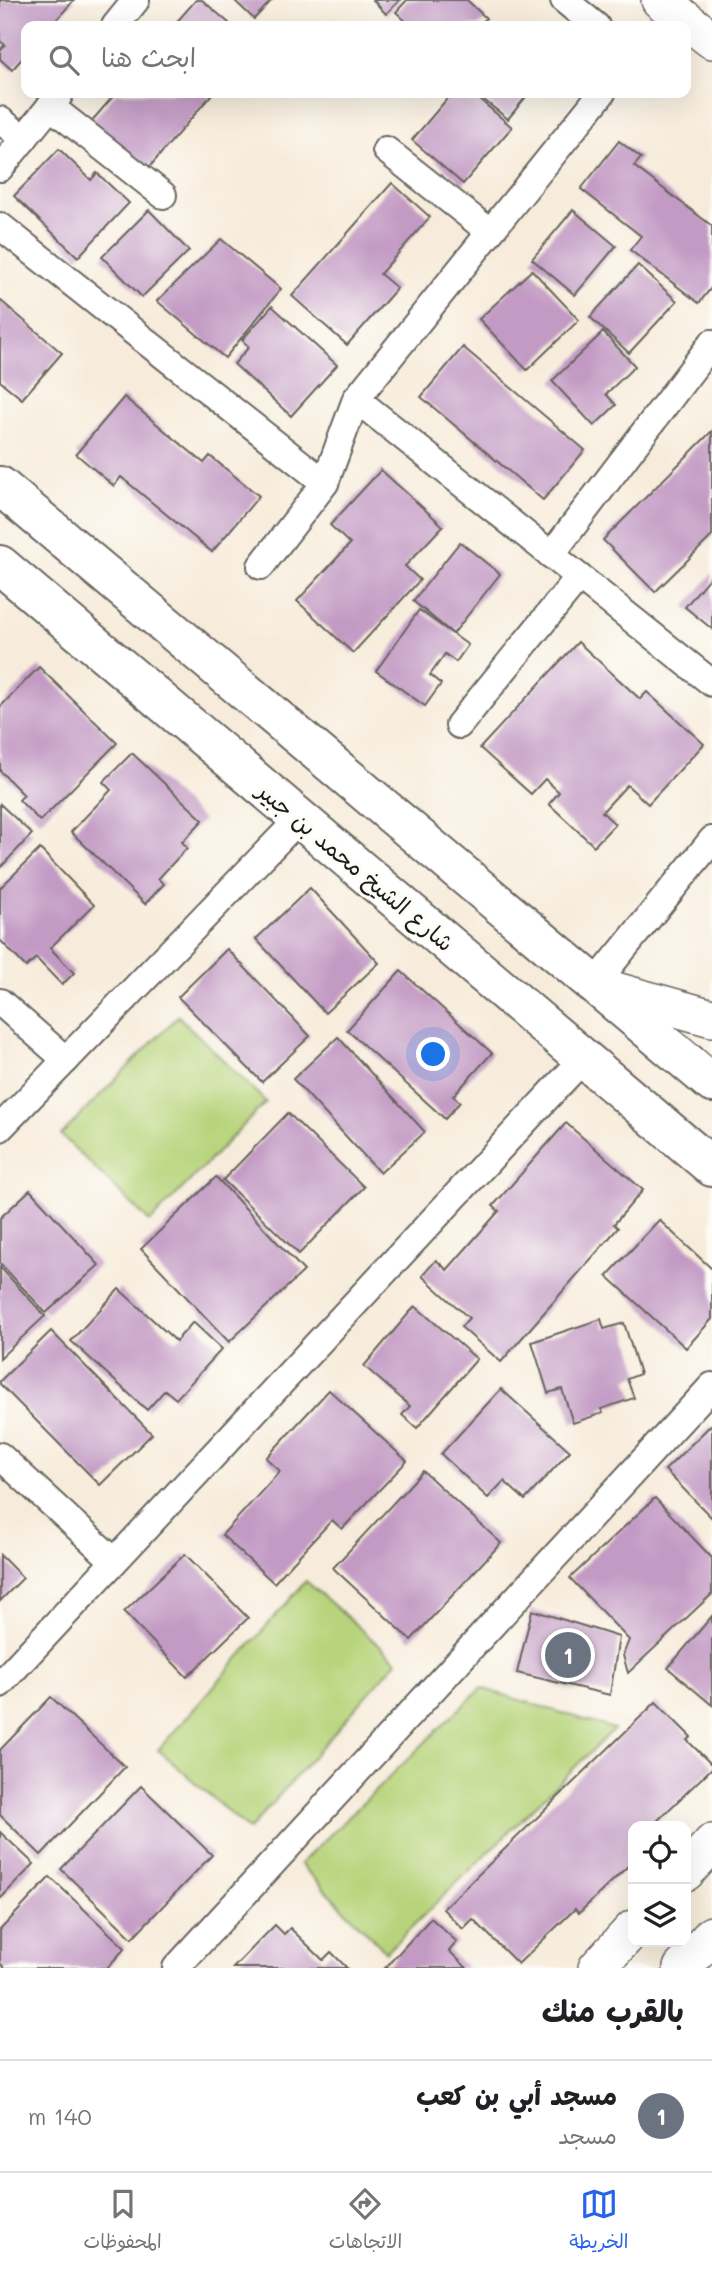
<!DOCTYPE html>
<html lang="ar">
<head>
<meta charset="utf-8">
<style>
	:root { --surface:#fff; --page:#f2f2f2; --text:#202124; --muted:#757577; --line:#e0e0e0; --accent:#2563eb }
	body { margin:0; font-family:Mali,"Playpen Sans Arabic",sans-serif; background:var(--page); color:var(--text); direction:rtl }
	.controls { position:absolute; right:21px; bottom:21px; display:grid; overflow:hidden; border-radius:14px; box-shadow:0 7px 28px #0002 }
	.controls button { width:63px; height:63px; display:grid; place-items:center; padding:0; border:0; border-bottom:2px solid var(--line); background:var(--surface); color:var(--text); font:35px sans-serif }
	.you { position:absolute; left:434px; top:1055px; width:24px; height:24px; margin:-18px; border:5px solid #fff; border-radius:50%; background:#1a73e8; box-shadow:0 0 0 10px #1a73e833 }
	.badge { display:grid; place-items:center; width:46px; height:46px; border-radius:50%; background:var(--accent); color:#fff; font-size:23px; font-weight:700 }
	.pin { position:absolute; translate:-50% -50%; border:4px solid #fff; box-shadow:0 2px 7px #0006 }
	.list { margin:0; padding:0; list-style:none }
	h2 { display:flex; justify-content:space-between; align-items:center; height:91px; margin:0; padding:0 28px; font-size:30px }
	h2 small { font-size:23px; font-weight:400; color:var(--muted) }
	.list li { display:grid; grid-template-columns:46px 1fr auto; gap:21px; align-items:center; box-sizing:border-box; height:112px; padding:0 28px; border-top:2px solid var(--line) }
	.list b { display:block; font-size:26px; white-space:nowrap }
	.list p { margin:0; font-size:23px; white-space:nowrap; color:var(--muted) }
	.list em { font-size:23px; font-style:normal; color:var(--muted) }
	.icon { flex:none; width:38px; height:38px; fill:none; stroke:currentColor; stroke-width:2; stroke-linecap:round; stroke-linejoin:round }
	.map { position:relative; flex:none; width:712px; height:1968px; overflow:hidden; direction:ltr }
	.search { position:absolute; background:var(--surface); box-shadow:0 7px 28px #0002; left:21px; right:21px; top:21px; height:77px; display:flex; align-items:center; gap:18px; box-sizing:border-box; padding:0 24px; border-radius:14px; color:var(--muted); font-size:26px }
	.sheet { height:203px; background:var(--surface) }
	nav { display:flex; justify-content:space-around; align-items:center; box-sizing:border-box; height:98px; border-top:2px solid var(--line); background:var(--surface); font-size:19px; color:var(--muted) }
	nav a { display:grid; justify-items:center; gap:4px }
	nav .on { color:var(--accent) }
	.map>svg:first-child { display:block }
	.green { fill:#b7d47b; stroke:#6a784c; stroke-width:2 }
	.building { fill:#c29ac4 }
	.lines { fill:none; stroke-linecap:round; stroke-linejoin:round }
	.street-casing { stroke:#69655f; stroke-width:30 }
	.secondary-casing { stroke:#69655f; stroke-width:40 }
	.primary-casing { stroke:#69655f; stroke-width:42 }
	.street { stroke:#fff; stroke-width:26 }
	.secondary { stroke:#fff; stroke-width:37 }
	.primary { stroke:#fff; stroke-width:38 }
	.labels { text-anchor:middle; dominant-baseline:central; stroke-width:6; stroke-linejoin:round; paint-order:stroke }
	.street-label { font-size:23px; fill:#1c1c1c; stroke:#fdfcf7 }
</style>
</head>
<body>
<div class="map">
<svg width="712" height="1968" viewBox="0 0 712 1968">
	<rect width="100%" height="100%" fill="#fdfcf7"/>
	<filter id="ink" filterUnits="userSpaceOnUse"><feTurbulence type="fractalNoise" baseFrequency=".0143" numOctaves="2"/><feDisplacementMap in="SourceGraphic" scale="14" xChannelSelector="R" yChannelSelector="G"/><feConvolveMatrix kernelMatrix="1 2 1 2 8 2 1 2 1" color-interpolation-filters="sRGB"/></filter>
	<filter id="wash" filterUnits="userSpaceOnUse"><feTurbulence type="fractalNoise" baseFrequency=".00686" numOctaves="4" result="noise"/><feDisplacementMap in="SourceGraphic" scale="28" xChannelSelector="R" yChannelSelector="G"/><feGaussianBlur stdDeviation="1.57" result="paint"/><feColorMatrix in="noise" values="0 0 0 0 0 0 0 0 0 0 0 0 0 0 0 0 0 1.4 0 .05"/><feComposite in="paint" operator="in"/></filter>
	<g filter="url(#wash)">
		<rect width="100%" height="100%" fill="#f7ecdb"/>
		<g class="green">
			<path d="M178,1016l88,86 -116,120 -89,-87z"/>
			<path d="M306,1581l91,80 -148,169 -91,-80z"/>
			<path d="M481,1688l133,41 -228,223 -86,-88z"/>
		</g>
		<g id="blocks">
			<g class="building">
				<path d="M0,0h74l-23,26h-25v28l-14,16 -12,-11v-9l5,-5 -5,-4z"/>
				<path d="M196,0h6l27,23 -3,3h-53z"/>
				<path d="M234,0h38l-18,19z"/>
				<path d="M373,0h27l-14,14z"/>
				<path d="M407,0h60l19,18 -7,8h-68l-15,-14z"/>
				<path d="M116,93h97l-67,78 -56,-48z"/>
				<path d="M452,93h20l40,34 -49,57 -51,-44z"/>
				<path d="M475,93h54l-21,26z"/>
				<path d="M619,141l22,17 -7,8 78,60v61l-13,16 -69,-53 11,-14 -60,-47z"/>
				<path d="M59,149l32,31 6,-7 32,30 -51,54 -64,-61z"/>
				<path d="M392,183l38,34 -50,57 17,14 -50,57 -55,-49z"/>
				<path d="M149,210l40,41 -47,46 -40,-40z"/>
				<path d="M573,210l43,36 -41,49 -43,-36z"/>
				<path d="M221,239l60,50 -56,69 -68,-57z"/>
				<path d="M638,265l39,36 -48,52 -39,-36z"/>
				<path d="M532,270l47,50 -52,50 -48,-51z"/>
				<path d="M0,300l62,53 -40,46 -22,-18z"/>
				<path d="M272,306l65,59 -46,51 -57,-52 15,-17 -7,-7z"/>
				<path d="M603,332l32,34 -29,28 10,11 -22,21 -42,-45z"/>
				<path d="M463,347l122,103 -42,50 -122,-103z"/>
				<path d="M124,397l80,66 6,-7 49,40 -47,56 -91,-75 -7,9 -38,-32z"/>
				<path d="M712,431v105l-57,56 -52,-52z"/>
				<path d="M381,470l62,56 -38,40 15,14 -67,73 -56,-52 53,-57 -20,-19z"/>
				<path d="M460,542l40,32 -47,60 -40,-33z"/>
				<path d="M712,574v55l-27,-22z"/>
				<path d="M419,610l49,35 -12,17 -11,-8 -15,21 11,9 -16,22 -49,-35z"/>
				<path d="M578,642l62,57 7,-7 57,52 -56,60 -21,-19 -25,27 13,12 -21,22 -45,-42 10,-12 -14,-13 -14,15 -51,-46z"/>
				<path d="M39,667l78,76 -77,78 -21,-21 5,-5 -24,-24v-64z"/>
				<path d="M132,753l71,67 -21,22 5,6 -29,31 6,5 -19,20 -74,-72 40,-42 -8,-8z"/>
				<path d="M0,804l32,30 -32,34z"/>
				<path d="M40,849l54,56 -44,43 24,25 -12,12 -26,-27 -10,9 -26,-27v-52z"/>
				<path d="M310,888l69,75 -54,50 -69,-74z"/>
				<path d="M227,949l83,87 -48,46 -84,-85z"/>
				<path d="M401,971l91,82 -39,43 7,6 -15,17 -98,-89z"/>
				<path d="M338,1037l87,95 -45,41 -87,-94z"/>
				<path d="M288,1113l76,74 -65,67 -76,-74z"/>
				<path d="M566,1123l77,67 -29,34 4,4 -117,134 -40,-35 8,-9 -47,-42 14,-16 11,10 52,-59 -6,-5z"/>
				<path d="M216,1177l88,94 -75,71 -88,-93z"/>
				<path d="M30,1190l69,75 -53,48 -46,-50v-45z"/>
				<path d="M659,1220l53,49v50l-26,29 -79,-72z"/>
				<path d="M0,1267l45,49 -45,42z"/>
				<path d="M119,1289l57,52 17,-19 29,27 -46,50 -11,-9 -18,20 -76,-69z"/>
				<path d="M415,1306l62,53 -60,69 -15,-13 8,-9 -46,-40z"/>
				<path d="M601,1319l3,10 20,-6 16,51 -13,5 7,19 -33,11 2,4 -30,10 -11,-34 -14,4 -16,-51z"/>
				<path d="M51,1331l101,103 -52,51 -100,-101v-3z"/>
				<path d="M501,1389l69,62 -45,49 -21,-19 -16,17 -47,-44z"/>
				<path d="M329,1390l78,71 -65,68 -10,-9 -58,63 -52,-48 58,-64 -14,-13z"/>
				<path d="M712,1424v94l-47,-48z"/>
				<path d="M423,1471l78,72 -90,97 -78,-72z"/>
				<path d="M655,1498l57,60v36l-84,79 -5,-18 6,-15 -59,-62z"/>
				<path d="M185,1554l63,64 -61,59 -63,-65z"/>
				<path d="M0,1555l23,23 -23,23z"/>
				<path d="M532,1610l87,27 -9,58 -93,-22z"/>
				<path d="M712,1616v89l-44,-37z"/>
				<path d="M51,1697l74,70 -84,88 -41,-40v-65z"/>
				<path d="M656,1702l35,35 -4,3 25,25v3l-60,58h-19v35l-54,52 -4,-4 -57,55 -45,-45 -10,10 -20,-20z"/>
				<path d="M141,1786l71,69 -80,83 -71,-69z"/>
				<path d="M0,1832l34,32 -34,35z"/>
				<path d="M50,1877l75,71 -18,20h-102l-5,-5v-33z"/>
				<path d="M431,1918l26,24 -8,9 18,17h-82z"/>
				<path d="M275,1925l9,9 6,-6 33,32 8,-8 16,16h-114z"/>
			</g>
		</g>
	</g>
	<g filter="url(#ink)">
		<use href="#blocks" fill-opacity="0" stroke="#69655f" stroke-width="2"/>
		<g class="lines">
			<defs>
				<g id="street">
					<path d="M564,0l32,26"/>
					<path d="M115,26l21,-26"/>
					<path d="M50,106l113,89"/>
					<path d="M0,120l24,19"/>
					<path d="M386,150l104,82"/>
					<path d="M0,168l60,-74"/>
					<path d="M0,226l325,257"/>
					<path d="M356,399l356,284"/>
					<path d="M551,555l161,-212"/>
					<path d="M261,566l64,-83 31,-84 246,-306"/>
					<path d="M459,725l120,-148"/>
					<path d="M594,985l118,-145"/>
					<path d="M0,1002l66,58"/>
					<path d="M0,1128l300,-310"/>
					<path d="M0,1456l114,105"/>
					<path d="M0,1684l584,-626"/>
					<path d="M176,1968l536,-582"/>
				</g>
				<g id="secondary">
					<path d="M660,0l52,40"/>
					<path d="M594,985l118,33"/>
					<path d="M686,1872l26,-29"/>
					<path d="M597,1968l36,-39"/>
					<path d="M682,1968l30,-33"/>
				</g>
				<g id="primary">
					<path d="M0,486l712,597"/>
					<path d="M0,565l712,602"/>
				</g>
			</defs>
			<use href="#street" class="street-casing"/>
			<use href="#secondary" class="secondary-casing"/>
			<use href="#primary" class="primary-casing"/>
			<use href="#street" class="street"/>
			<use href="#secondary" class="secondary"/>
			<use href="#primary" class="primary"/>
		</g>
	</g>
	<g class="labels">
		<g class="street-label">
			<text transform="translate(356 866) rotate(40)">شارع الشيخ محمد بن جبير</text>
		</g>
	</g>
</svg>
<div class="controls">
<button><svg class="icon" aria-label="locate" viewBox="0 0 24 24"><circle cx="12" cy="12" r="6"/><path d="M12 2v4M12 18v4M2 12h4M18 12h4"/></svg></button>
<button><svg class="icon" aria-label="layers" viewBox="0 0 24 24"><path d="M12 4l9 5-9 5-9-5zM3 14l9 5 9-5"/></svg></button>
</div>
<div class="you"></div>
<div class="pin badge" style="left:568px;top:1655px;background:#6b7280">1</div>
<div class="search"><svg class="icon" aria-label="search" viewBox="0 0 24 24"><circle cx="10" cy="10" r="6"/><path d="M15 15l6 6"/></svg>ابحث هنا</div>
</div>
<section class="sheet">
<h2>بالقرب منك<small></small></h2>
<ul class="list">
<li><span class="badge" style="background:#6b7280">1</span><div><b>مسجد أبي بن كعب</b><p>مسجد</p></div><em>140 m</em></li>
</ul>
</section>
<nav>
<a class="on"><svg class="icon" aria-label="map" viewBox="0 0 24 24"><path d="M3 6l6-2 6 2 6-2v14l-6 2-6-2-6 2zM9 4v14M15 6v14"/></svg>الخريطة</a>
<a><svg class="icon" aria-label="directions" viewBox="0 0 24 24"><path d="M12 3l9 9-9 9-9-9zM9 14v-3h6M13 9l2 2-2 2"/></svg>الاتجاهات</a>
<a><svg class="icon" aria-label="saved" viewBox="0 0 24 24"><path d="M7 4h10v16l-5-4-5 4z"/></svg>المحفوظات</a>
</nav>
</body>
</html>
